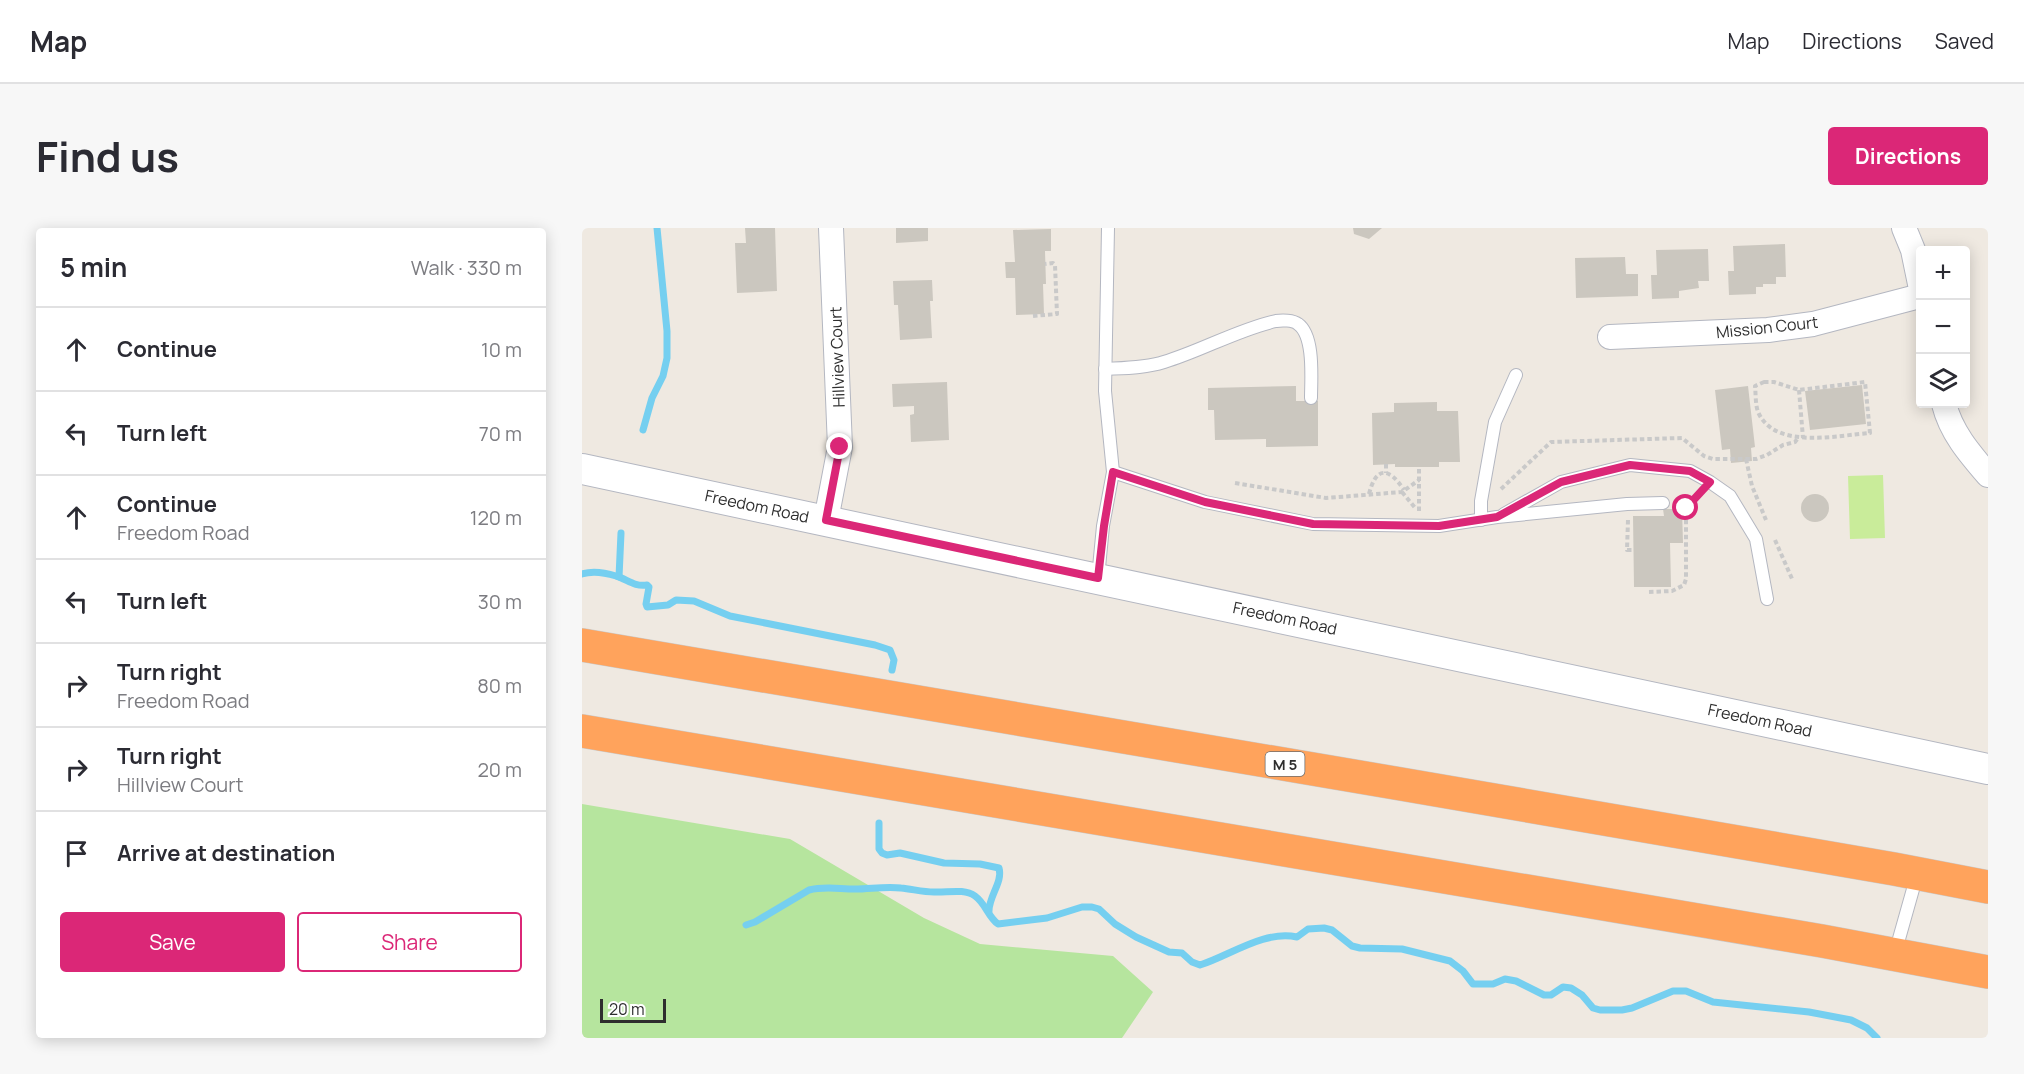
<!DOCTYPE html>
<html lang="en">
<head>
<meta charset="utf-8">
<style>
	:root { --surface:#fff; --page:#f7f7f7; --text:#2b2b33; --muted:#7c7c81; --line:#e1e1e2; --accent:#db2777 }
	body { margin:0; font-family:Manrope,sans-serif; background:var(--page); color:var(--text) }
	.controls { position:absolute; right:18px; top:18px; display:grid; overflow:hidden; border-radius:6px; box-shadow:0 3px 15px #0003 }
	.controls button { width:54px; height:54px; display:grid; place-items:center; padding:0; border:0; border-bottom:2px solid var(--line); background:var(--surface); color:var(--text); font:30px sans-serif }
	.scale { position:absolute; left:18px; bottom:15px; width:66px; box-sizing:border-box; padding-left:6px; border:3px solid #2e2e2e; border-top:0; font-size:16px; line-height:21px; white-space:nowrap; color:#2e2e2e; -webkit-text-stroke:4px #fff; paint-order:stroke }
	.stop { position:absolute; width:18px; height:18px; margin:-14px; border:4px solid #db2777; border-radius:50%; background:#fff }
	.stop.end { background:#db2777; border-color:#fff; box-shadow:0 2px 6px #0008 }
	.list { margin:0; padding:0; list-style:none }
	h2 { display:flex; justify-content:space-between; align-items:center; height:78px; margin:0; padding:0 24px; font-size:26px }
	h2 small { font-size:20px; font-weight:400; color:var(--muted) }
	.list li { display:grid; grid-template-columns:39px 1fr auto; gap:18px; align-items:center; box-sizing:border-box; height:84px; padding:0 24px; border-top:2px solid var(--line) }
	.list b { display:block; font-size:22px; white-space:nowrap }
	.list p { margin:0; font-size:20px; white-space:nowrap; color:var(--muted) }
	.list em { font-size:20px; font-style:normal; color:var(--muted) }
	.actions { display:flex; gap:12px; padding:18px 24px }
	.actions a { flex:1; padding:14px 0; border:2px solid var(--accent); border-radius:6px; text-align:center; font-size:21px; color:var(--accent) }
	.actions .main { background:var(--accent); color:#fff }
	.icon { flex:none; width:33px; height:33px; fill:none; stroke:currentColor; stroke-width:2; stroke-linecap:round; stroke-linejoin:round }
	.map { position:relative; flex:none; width:1406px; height:810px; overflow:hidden; border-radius:6px }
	header { display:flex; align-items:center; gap:36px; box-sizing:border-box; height:84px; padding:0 30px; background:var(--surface); border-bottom:2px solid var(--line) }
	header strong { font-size:28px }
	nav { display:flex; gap:33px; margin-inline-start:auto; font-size:21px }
	.intro { display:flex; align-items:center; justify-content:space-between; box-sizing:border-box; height:144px; padding:0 36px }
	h1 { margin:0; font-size:42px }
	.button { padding:15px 27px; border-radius:6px; background:var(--accent); color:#fff; font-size:21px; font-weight:700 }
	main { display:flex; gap:36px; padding:0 36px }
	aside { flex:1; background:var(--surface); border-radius:6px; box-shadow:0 3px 15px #0003 }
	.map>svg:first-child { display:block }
	.green { fill:#b6e59e }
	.pitch { fill:#c9ec9a }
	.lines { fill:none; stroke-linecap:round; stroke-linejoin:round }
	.stream { stroke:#75cff0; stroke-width:7 }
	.building { fill:#cbc7bf }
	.service-casing { stroke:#b4b7c1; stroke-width:14 }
	.minor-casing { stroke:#b4b7c1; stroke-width:26 }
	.tertiary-casing { stroke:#b4b7c1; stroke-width:32 }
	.motorway-casing { stroke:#c9c9c9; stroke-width:34 }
	.path { stroke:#c9c9c9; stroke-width:4; stroke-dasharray:4.5 3; stroke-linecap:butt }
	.service { stroke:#fff; stroke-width:12 }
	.minor { stroke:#fff; stroke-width:24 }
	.tertiary { stroke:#fff; stroke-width:30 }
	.motorway { stroke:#ffa35c; stroke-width:33 }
	.route { stroke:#db2777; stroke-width:8 }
	.labels { text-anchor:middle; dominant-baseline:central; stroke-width:4.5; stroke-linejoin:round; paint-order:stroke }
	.shield { fill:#fff; stroke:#6d6d6d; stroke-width:1.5 }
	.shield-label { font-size:15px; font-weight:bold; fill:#2e2e2e }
	.street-label { font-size:16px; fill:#2e2e2e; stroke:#fff }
</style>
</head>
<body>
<header>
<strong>Map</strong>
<nav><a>Map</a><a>Directions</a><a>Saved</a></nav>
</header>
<div class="intro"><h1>Find us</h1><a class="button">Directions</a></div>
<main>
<aside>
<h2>5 min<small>Walk · 330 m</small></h2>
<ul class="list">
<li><svg class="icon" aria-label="ahead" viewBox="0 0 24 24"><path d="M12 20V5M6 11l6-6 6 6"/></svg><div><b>Continue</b></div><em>10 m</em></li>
<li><svg class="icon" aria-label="left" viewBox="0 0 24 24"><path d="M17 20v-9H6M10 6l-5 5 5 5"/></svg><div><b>Turn left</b></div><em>70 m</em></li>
<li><svg class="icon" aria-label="ahead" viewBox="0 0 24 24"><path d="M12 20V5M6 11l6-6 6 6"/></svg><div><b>Continue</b><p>Freedom Road</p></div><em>120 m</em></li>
<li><svg class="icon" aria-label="left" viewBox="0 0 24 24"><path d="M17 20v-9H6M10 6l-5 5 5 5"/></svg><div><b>Turn left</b></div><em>30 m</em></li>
<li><svg class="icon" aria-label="right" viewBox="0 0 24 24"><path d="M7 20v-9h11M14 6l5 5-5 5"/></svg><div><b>Turn right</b><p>Freedom Road</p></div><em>80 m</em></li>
<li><svg class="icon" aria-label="right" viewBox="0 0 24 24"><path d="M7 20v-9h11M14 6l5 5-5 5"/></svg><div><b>Turn right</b><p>Hillview Court</p></div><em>20 m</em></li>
<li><svg class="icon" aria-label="arrive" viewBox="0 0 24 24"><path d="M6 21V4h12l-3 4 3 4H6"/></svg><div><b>Arrive at destination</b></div></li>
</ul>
<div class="actions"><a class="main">Save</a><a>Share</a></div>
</aside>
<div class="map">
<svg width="1406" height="810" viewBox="0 0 1406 810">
	<rect width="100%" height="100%" fill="#efe9e1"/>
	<path class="green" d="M0,576l208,35 134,79 56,26 133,12 40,36 -31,46h-540z"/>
	<path class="pitch" d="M1301,247l2,63 -35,1 -2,-63z"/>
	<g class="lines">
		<g class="stream">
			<path d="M61,202l9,-32 11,-22 4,-18v-27l-10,-103"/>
			<path d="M0,346c10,-3 24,-1 34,2 11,3 18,11 31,9l2,2 -3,17 1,3 21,-2 8,-5 18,1 36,15 145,29 15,5 4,10 -2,10"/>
			<path d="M37,349l2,-44"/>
			<path d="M297,595v26l3,4 5,2 13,-2 44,10 36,1 19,4c4,14 -10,28 -10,43"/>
			<path d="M164,697l9,-3 54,-32c15,-4 30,-1 46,-1 15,0 31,-3 46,-1 11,1 22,4 33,4 12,1 30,-4 41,4 11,8 13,21 23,28l49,-6 35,-11h10l7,2 16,15 21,13 33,15 13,1 10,9 8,3c31,-10 64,-35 97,-28l11,-8 16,-1 8,2 20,16 8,2 42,1 48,12 13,10 10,13h20l12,-5 11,2 28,14h7l12,-8 8,1 11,7 11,13 7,2h22l10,-2 41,-17h13l27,11 96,10 42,8 16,8 10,10"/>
		</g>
	</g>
	<g class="building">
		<path d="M163,0h30l2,63 -40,2 -2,-50h11z"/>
		<path d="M314,0h32v13l-32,2z"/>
		<path d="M771,0h29l-13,11 -15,-5z"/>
		<path d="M469,1v22h-6l1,33h-3l1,30 -28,1 -1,-37h-9l-1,-16h10l-2,-32z"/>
		<path d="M1203,16l1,33h-10v7h-13v3h-7v7l-27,1 -1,-24h6l-1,-25z"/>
		<path d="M1126,21l1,32h-11l1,7 -20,3v7l-27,1 -1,-24h6l-1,-25z"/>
		<path d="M1043,29l1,17h12v22l-62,2 -1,-40z"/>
		<path d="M350,52l1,21h-3l2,37 -32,2 -2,-35h-4l-1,-24z"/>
		<path d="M365,154l2,58 -38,2 -1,-27 4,-1v-8l-21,1 -1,-23z"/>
		<path d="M1280,157l4,39 -56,6 -5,-39z"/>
		<path d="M714,158v15h22v45l-52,1v-8l-51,1 -1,-30h-6v-22z"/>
		<path d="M1166,158l7,61 -4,1 1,13 -21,2 -1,-14 -8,1 -7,-60z"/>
		<path d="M855,174v9h21l2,51h-21v5h-44v-3l-22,1 -1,-52 22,-1v-9z"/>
		<circle cx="1233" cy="280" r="14"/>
		<path d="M1081,281h19l1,34h-13l1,44h-37l-1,-71h31z"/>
	</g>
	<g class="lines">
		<defs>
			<g id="service">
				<path d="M523,141c19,-1 40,-1 59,-7 37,-11 75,-33 112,-41 6,-1 17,-1 22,3 17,12 13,56 13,74"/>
				<path d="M531,244l92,30 108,22 126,2 58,-9 130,-13 36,-1"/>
				<path d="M922,286l57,-32 69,-17 60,6 20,11 20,14 26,43 11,60"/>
				<path d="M899,292v-19l14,-79 21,-47"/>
				<path d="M516,350l5,-52 10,-54 -8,-81 3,-163"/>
				<path d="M1313,725l22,-78"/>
			</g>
			<g id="minor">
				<path d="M1322,0l9,22 7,34"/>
				<path d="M1028,109l158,-7 45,-6 107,-28"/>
				<path d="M1362,176c7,28 25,49 44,71"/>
				<path d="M244,292l14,-73 -9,-219"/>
			</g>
			<path id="tertiary" d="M0,241l1406,300"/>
			<g id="motorway">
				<path d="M0,417l813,138 499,86 94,18"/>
				<path d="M0,503l1240,210 166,31"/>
			</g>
		</defs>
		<use href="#service" class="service-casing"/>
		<use href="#minor" class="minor-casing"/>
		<use href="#tertiary" class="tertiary-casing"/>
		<use href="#motorway" class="motorway-casing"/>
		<g class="path">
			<path d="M451,88l24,-2 -2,-49 -2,-2 -8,1"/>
			<path d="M1182,154h10l25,8 66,-8 5,51c-31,2 -93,17 -111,-19 -4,-8 -3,-19 -4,-28z"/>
			<path d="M1217,162l4,48"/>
			<path d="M1164,231l6,27 14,34"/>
			<path d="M804,236v9"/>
			<path d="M653,255l91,15 76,-6 17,-12"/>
			<path d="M919,261l50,-47 131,-4 22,18 9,3h43l11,-4 16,-10 12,-3 3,-4"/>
			<path d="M820,264l14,17"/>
			<path d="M787,266c7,-28 20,-27 35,-4"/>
			<path d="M837,283v-44"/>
			<path d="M1046,292l-1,30h6"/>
			<path d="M1193,312l18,41"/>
			<path d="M1067,364l23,-1 12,-6 2,-6v-71l14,-15"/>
		</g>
		<use href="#service" class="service"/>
		<use href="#minor" class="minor"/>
		<use href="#tertiary" class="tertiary"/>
		<use href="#motorway" class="motorway"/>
	</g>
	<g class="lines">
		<path class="route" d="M258,219l-14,73 272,58 6,-52 9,-54 92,30 108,22 126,2 58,-9 64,-35 69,-17 60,6 20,11 -24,26"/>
	</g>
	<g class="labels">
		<rect class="shield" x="683.5" y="524" width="39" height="24" rx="4.5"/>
		<g class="shield-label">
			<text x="703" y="536">M 5</text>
		</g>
		<g class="street-label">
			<text transform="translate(1185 99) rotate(-6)">Mission Court</text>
			<text transform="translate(255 129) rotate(-92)">Hillview Court</text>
			<text transform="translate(175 278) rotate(12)">Freedom Road</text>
			<text transform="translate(703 390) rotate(12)">Freedom Road</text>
			<text transform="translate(1178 492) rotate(12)">Freedom Road</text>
		</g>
	</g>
</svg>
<div class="controls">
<button>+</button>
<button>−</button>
<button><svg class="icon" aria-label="layers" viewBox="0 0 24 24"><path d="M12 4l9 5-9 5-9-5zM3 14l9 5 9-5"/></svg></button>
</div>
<div class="scale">20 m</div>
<div class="stop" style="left:1104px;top:280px"></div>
<div class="stop end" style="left:258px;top:219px"></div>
</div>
</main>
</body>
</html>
